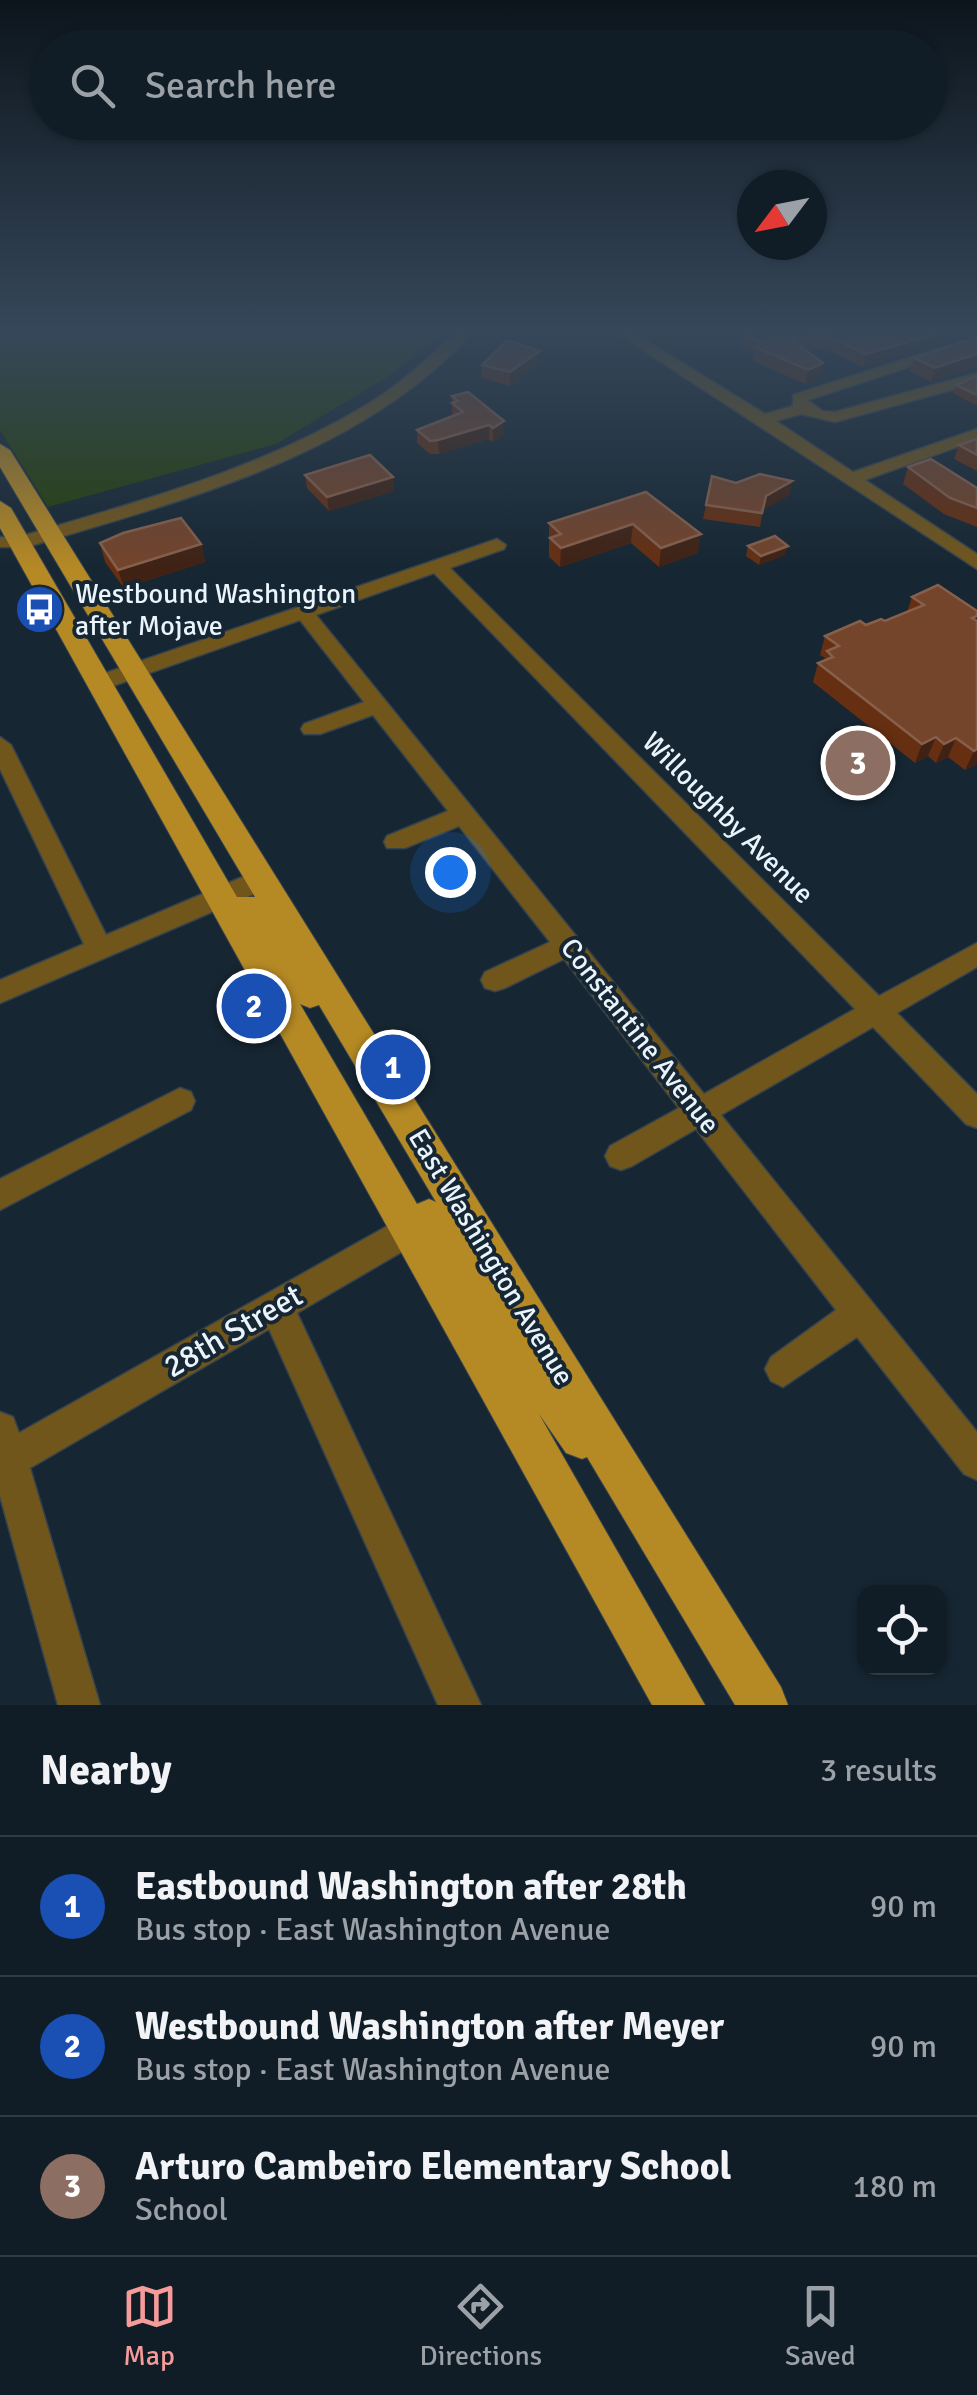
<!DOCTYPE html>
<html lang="en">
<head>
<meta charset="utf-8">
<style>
	:root { --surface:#101c26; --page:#19252e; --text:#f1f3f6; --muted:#9ca1a7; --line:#303a43; --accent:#f59b9a }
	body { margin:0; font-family:Signika,sans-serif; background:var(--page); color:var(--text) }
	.controls { position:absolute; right:30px; bottom:30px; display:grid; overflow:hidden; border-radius:20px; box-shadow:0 2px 8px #0004 }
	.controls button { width:90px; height:90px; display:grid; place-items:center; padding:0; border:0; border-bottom:2px solid var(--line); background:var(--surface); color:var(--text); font:50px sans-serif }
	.compass { position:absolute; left:737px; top:170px; width:90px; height:90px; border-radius:50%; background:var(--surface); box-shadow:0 2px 8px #0004; rotate:238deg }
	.you { position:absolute; left:450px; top:872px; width:35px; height:35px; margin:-25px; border:8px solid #fff; border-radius:50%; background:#1a73e8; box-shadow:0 0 0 15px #1a73e833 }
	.badge { display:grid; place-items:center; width:65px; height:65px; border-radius:50%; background:var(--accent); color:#fff; font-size:32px; font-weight:700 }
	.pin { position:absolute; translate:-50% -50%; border:5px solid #fff; box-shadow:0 2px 10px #0006 }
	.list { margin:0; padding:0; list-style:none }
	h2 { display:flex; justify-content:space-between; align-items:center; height:130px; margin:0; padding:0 40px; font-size:42px }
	h2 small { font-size:32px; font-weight:400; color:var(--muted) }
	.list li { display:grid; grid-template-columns:65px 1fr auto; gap:30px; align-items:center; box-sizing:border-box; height:140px; padding:0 40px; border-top:2px solid var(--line) }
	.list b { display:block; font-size:38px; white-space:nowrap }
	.list p { margin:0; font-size:32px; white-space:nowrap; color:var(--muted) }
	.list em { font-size:32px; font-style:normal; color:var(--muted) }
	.icon { flex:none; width:55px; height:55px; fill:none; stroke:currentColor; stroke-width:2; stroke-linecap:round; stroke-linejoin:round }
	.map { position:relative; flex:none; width:977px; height:1705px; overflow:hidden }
	.search { position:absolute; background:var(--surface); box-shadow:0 2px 8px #0004; left:30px; right:30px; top:30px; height:110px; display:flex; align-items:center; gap:25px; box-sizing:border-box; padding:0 35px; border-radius:55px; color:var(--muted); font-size:38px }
	.sheet { height:550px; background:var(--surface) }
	nav { display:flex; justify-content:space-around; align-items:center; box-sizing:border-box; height:140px; border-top:2px solid var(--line); background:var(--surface); font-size:28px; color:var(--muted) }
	nav a { display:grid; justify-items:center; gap:5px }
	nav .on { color:var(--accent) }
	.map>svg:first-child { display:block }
	.green { fill:#27400c }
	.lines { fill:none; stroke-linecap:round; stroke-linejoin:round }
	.minor-casing { stroke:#34434e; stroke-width:3 }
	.major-casing { stroke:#34434e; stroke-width:2 }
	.minor { fill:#71561c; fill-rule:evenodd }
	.major { fill:#b58924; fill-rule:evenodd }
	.wall { fill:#662f12 }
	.shaded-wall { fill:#402214 }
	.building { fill:#74442b; stroke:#87604c; stroke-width:2.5 }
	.labels { text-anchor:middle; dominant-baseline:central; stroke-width:8; stroke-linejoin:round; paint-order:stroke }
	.poi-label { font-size:28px; fill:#eaf4fd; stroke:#162632; text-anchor:start }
	.street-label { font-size:28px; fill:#eaf4fd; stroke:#162632 }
	.near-street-label { font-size:32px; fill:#eaf4fd; stroke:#162632 }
</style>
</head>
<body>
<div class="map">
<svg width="977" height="1705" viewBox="0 0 977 1705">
	<rect width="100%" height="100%" fill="#162632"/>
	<path class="green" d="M0,331h445l-58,46 -111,67 -228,63 -48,-77z"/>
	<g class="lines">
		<defs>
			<g id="minor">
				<path d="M458,331h16c-113,126 -292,169 -447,216h-27v-10h19c124,-37 254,-71 363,-142 27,-18 52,-43 76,-64z"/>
				<path d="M614,331h17l134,83 28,-8v-11l184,-59v9l-169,55 14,11 13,1 142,-39v10l-142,39 -34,-8 -25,7 77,51 124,-43v11l-112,40 112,74v15z"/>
				<path d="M497,539l9,6 -2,4 -54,19 429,428 98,-53v24l-80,46 80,81v34l-11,-4 -93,-97 -152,88 256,317v48l-13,-6 -107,-137 -74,50 -12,-6 -6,-12 6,-12 65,-47 -140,-181 -64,37 -11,4 -11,-4 -5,-10 5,-10 69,-38 -115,-149 -59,29 -10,3 -10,-3 -4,-8 4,-8 65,-30 -91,-116 -54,22h-18l-3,-6 3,-6 61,-25 -75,-96 -53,19h-16l-3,-5 3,-5 60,-22 -64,-82 -193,68h-16l-3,-5 3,-5zM434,573l421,436 -151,85 -388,-479z"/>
				<path d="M0,737l11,8 95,190 146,-62h18l4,7 -4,7 -270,116v-23l84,-36 -84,-175z"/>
				<path d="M180,1088l11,4 4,9 -4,9 -191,100v-31z"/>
				<path d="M423,1206l11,5 5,11 -5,11 -137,80 184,392h-43l-169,-376 -239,139 70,237h-42l-58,-209v-84l13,5 6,16z"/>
			</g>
			<path id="major" d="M0,444l10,6 771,1237 7,18h-53l-148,-248 -5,2 -16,-6 -27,-39 166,291h-53l-652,-1177v-27l11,7 226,389h18l-255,-430zM300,1004l10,4 9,-3 117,197 -7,-3 -12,5z"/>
		</defs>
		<use href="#minor" class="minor-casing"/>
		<use href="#major" class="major-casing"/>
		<use href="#minor" class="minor"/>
		<use href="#major" class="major"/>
	</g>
	<g class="wall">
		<path d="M742,331h235l-114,36 -38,-18 -20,1 18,13 -3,14 -15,7 -53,-24 2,-7 -15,-7z"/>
		<path d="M977,337v29l-46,16 -21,-11 4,-13z"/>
		<path d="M539,364l-29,22 -28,-8v-13z"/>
		<path d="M977,376v30l-24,-13 3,-8z"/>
		<path d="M452,396l52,25v13l-11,8 -4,-3 -50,15h-9l-13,-11v-13l35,-14z"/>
		<path d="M977,439v32l-23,-12 5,-14z"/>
		<path d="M908,467l69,21v39l-33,-13 -41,-30z"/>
		<path d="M305,475l88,2 1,14 -65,20 -22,-23z"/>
		<path d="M792,481l-3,14 -26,14 -3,18 -57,-8 3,-14z"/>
		<path d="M646,492l52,61 -39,14 -28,-24 -71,24 -11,-10v-34z"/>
		<path d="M100,543l101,1 4,18 -81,26 -19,-26z"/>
		<path d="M748,546l37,9 -26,10 -13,-9z"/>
		<path d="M938,585l39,179 -12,6 -17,-13 -12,6 -8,-7 -13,7 -102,-81 5,-19 6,-2 1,-3 -5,-3 5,-19 60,-15 22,-9 5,-15z"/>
	</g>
	<g class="shaded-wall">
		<path d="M947,331h30v3l-114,33 3,-13z"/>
		<path d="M540,351l-1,13 -29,22v-14z"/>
		<path d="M977,354v12l-46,16 4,-14z"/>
		<path d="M823,363l-3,14 -15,7 3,-14z"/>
		<path d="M504,421v13l-11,8v-14z"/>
		<path d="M489,425v14l-50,15 -1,-14z"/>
		<path d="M393,477l1,14 -65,20 -2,-14z"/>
		<path d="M792,481l-3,14 -26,15 3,-14z"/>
		<path d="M633,524l-2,19 -71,24 1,-19z"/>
		<path d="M701,534l-3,19 -39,14 2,-19z"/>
		<path d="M201,544l4,18 -81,26 -6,-18z"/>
		<path d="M788,546l-3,9 -26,10 2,-9z"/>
		<path d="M936,737l-8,19 -13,7 7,-19z"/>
		<path d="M956,738l-8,19 -12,6 8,-19z"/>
		<path d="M977,749v15l-12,6 9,-19z"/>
	</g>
	<g class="building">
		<path d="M747,331h200l-81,23 -38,-18 -39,2 34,25 -15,7 -53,-23 8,-4 -22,-10z"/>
		<path d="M977,337v17l-42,14 -21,-10z"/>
		<path d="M507,340l33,11 -30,21 -28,-7z"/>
		<path d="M977,376v19l-21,-10z"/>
		<path d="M468,392l36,29 -11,7 -4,-3 -51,15 -8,1 -13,-11 46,-18 -11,-9 6,-2 -6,-5z"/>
		<path d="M977,439v16l-18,-10z"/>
		<path d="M370,455l23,22 -66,20 -22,-22z"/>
		<path d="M931,459l46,29v20l-27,-10 -42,-31z"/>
		<path d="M760,474l32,7 -26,15 -4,17 -56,-8 6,-29 24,7z"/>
		<path d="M646,492l55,42 -40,14 -28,-24 -72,24 -11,-10 11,-4 -12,-11z"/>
		<path d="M181,518l20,26 -83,26 -18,-27 23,-10z"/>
		<path d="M775,536l13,10 -27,10 -13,-10z"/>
		<path d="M938,585l39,26v5l-5,2 5,3v128l-3,2 -18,-13 -12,6 -8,-7 -14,7 -104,-81 15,-6 -6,-6 12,-5 -14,-10 35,-15 6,4 15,-6 4,2 39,-16 -12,-8z"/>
	</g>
	<linearGradient id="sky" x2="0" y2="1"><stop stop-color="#0c151c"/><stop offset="0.58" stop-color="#36475a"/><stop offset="1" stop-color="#36475a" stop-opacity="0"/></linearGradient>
	<rect width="977" height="569" fill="url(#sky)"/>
	<defs>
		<symbol id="bus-disc" viewBox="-11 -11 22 22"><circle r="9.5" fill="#1a4fb4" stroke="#162632"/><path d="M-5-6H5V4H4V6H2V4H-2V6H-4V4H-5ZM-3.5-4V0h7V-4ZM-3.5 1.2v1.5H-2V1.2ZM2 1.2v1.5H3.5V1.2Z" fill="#fff"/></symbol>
	</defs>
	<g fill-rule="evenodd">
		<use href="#bus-disc" x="12" y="582" width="55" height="55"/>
	</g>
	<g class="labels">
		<g class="poi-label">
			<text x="75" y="594">Westbound Washington<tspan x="75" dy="32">after Mojave</tspan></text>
		</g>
		<g class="street-label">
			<text transform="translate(728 818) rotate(45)">Willoughby Avenue</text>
			<text transform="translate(640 1036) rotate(52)">Constantine Avenue</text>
			<text transform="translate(491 1257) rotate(59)">East Washington Avenue</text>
		</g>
		<g class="near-street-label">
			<text transform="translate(233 1331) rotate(-30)">28th Street</text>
		</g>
	</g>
</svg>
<div class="controls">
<button><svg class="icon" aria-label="locate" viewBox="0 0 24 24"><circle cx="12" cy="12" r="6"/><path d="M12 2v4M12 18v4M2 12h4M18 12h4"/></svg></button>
</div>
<svg class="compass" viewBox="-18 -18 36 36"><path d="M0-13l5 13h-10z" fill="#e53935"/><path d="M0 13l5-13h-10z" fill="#9ca1a7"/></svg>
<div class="you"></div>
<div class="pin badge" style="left:393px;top:1067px;background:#1a4fb4">1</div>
<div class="pin badge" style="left:254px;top:1006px;background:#1a4fb4">2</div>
<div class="pin badge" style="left:858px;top:763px;background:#8d6e63">3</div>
<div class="search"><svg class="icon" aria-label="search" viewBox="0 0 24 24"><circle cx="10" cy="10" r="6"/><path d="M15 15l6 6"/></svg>Search here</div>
</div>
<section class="sheet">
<h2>Nearby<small>3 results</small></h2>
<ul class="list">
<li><span class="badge" style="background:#1a4fb4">1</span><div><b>Eastbound Washington after 28th</b><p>Bus stop · East Washington Avenue</p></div><em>90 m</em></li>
<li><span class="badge" style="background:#1a4fb4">2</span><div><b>Westbound Washington after Meyer</b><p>Bus stop · East Washington Avenue</p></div><em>90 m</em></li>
<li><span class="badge" style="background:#8d6e63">3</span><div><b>Arturo Cambeiro Elementary School</b><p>School</p></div><em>180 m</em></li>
</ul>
</section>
<nav>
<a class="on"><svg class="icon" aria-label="map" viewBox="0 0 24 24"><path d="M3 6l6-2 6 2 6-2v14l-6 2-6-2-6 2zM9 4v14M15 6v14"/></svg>Map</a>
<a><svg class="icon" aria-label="directions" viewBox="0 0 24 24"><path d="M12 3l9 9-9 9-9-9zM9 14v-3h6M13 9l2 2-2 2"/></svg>Directions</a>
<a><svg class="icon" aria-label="saved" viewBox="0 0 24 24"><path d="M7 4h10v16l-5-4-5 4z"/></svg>Saved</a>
</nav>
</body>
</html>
